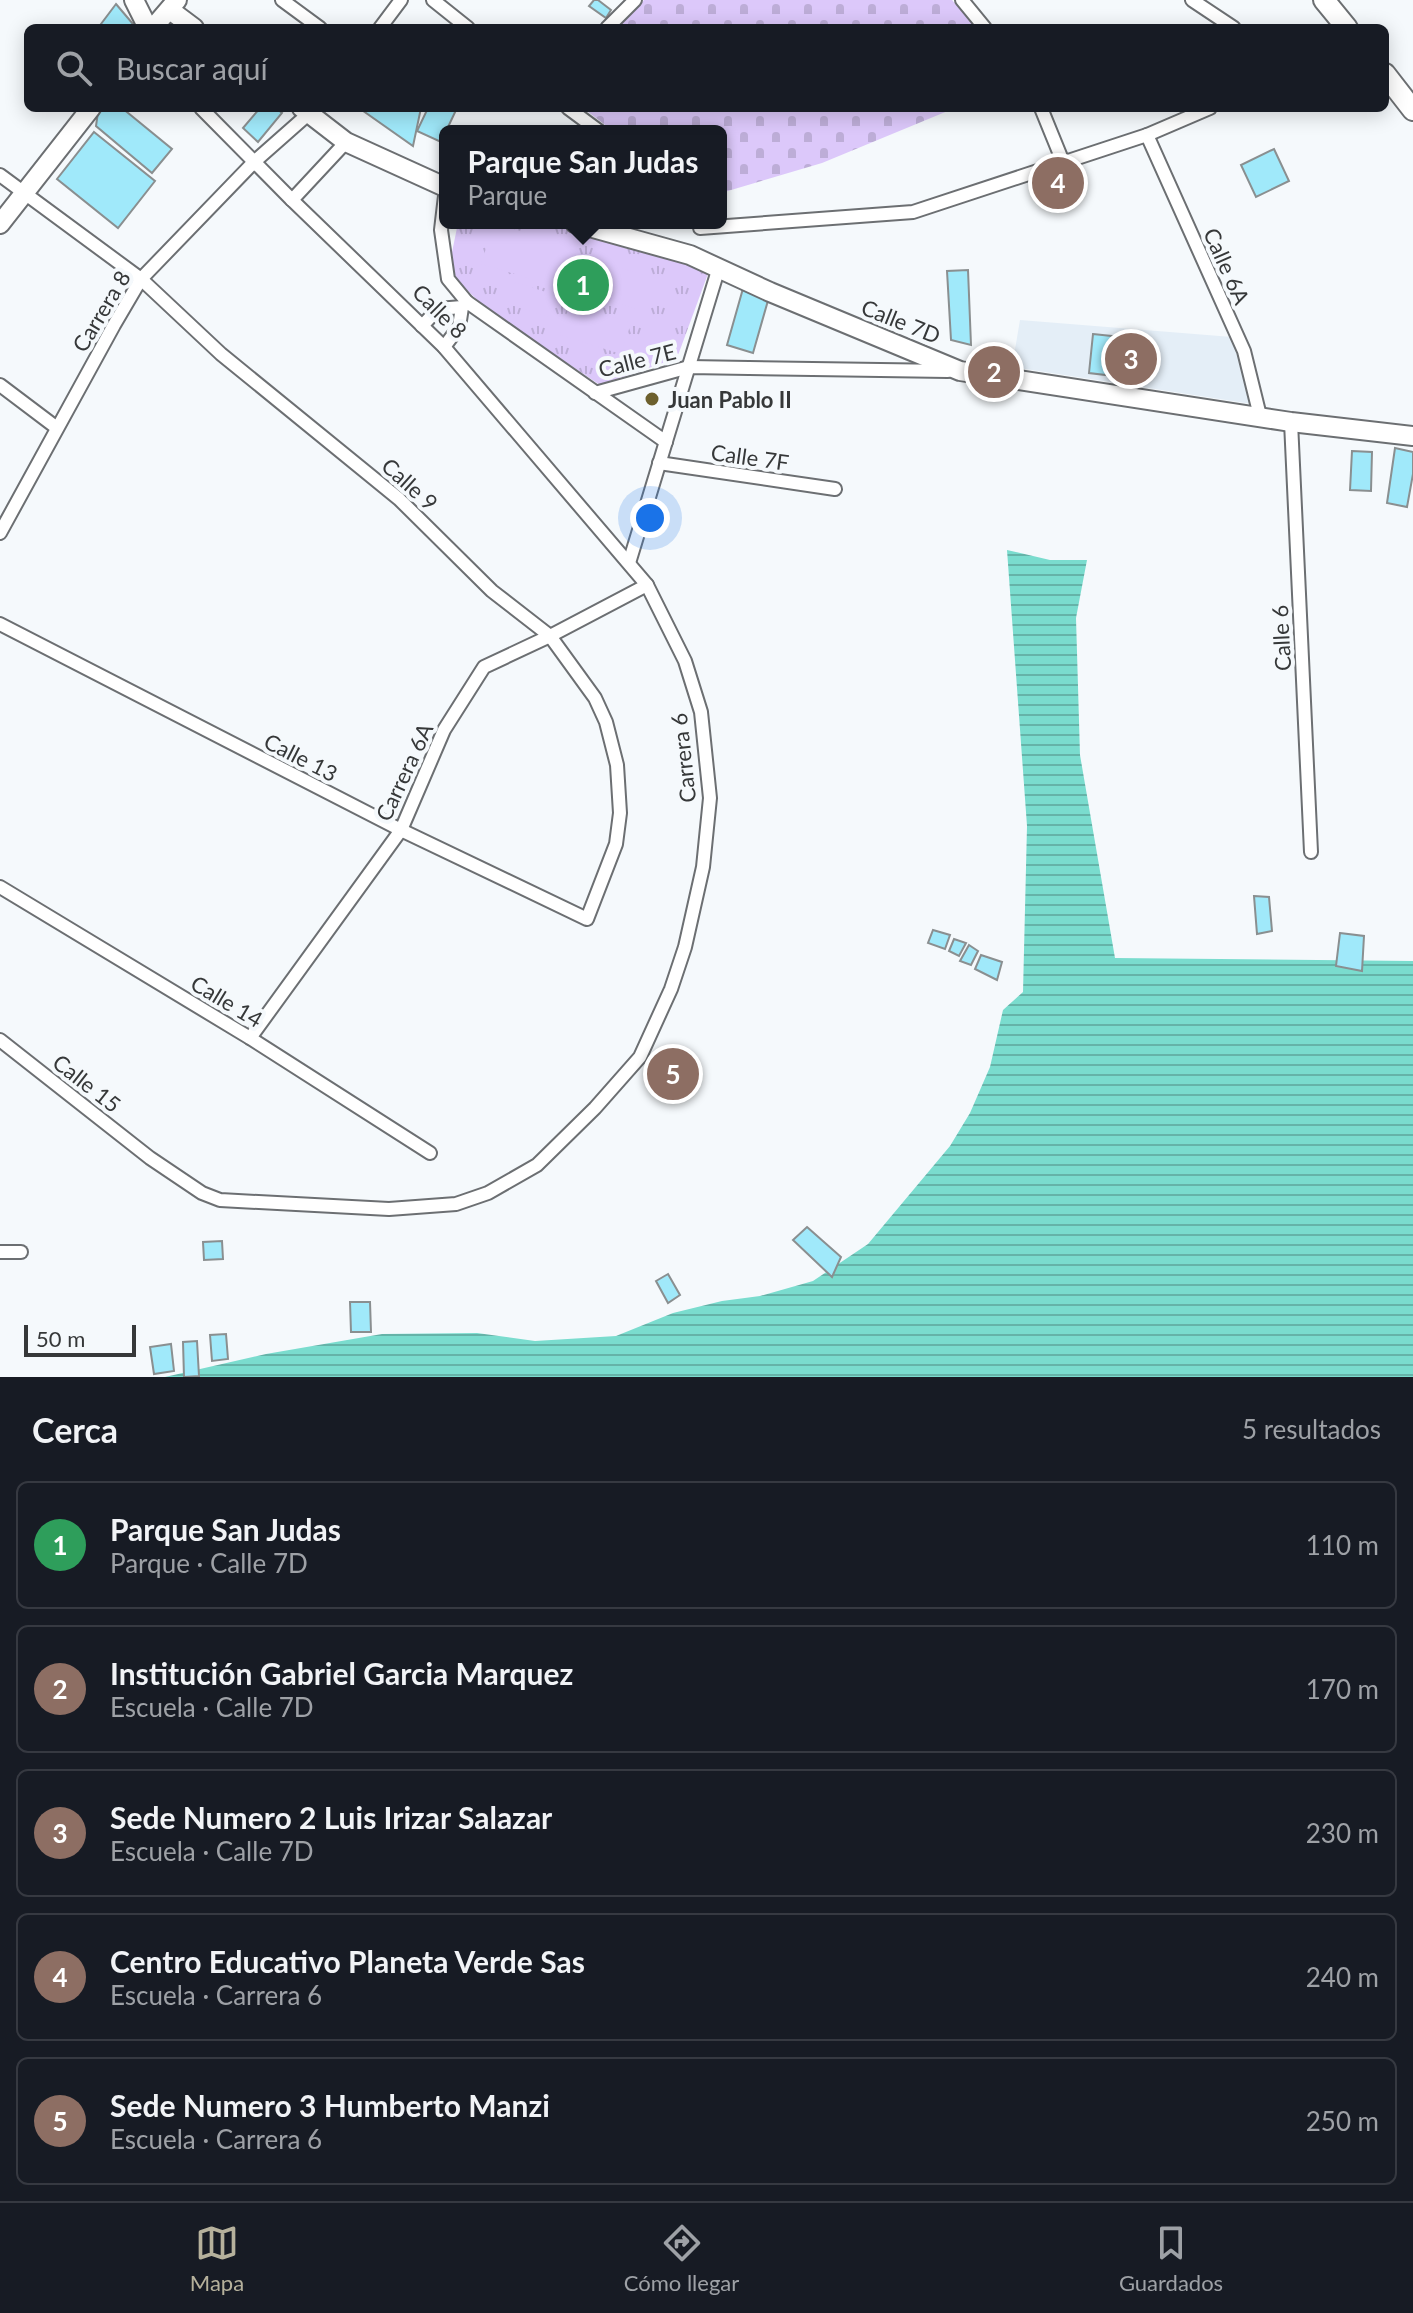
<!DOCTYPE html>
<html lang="es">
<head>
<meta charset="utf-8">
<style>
	:root { --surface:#171b24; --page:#20242c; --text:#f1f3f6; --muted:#9ea1a6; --line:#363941; --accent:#b6b19c }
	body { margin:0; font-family:Lato,sans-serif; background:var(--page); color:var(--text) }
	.scale { position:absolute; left:24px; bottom:20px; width:112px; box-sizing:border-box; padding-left:8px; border:4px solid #363839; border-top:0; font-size:22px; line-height:28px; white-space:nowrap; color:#363839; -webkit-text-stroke:6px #f5f9fc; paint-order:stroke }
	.you { position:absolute; left:650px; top:518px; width:28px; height:28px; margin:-20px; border:6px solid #fff; border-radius:50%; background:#1a73e8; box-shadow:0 0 0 12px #1a73e833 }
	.badge { display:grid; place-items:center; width:52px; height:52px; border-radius:50%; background:var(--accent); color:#fff; font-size:26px; font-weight:700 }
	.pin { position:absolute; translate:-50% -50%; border:4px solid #fff; box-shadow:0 2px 8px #0006 }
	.popup { position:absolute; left:439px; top:125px; width:288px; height:104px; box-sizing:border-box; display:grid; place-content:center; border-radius:12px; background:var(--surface); filter:drop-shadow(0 2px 6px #0005); font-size:26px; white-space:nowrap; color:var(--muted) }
	.popup b { font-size:30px; color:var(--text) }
	.popup::after { content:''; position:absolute; left:50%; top:100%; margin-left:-16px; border:16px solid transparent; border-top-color:var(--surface) }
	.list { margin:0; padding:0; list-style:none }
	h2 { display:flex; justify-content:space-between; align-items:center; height:104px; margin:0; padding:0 32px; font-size:34px }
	h2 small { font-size:26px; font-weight:400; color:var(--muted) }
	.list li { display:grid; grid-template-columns:52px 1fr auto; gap:24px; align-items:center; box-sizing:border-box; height:128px; margin:0 16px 16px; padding:0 16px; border:2px solid var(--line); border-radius:12px }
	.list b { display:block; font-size:30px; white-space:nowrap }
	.list p { margin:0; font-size:26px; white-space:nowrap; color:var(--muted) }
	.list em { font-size:26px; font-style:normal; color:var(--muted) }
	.icon { flex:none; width:44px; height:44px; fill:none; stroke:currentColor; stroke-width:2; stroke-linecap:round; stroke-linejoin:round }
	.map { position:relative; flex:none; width:1413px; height:1377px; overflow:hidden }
	.search { position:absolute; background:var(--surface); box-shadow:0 4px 20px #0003; left:24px; right:24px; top:24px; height:88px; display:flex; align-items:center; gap:20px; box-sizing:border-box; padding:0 28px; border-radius:12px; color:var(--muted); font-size:30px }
	.sheet { height:824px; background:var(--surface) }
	nav { display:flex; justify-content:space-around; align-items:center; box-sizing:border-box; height:112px; border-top:2px solid var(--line); background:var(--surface); font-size:22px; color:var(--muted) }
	nav a { display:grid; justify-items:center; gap:4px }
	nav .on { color:var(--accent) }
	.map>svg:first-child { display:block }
	.built { fill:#e4eef7 }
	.grass { fill:url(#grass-tufts) }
	.cemetery { fill:url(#cemetery-stones) }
	.pitch { fill:#dcc8fa }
	.water { fill:url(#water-rules) }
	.building { fill:#a0e9fa; stroke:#8a8f90; stroke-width:2 }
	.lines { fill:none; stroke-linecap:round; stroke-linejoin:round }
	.street-casing { stroke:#6c6f72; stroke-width:16 }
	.secondary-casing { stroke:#6c6f72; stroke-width:22 }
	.primary-casing { stroke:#6c6f72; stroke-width:24 }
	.street { stroke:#fff; stroke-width:12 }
	.secondary { stroke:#fff; stroke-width:18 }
	.primary { stroke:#fff; stroke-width:20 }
	.poi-dot { fill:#6d602d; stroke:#f5f9fc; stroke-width:3 }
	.labels { text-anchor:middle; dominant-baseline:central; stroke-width:8; stroke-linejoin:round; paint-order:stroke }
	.street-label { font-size:22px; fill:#363839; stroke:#f5f9fc }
	.poi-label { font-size:22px; font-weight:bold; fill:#363839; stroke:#f5f9fc; text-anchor:start }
</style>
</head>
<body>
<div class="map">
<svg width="1413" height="1377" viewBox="0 0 1413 1377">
	<defs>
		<pattern id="grass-tufts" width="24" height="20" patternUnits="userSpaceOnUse" patternTransform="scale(2)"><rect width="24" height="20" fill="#dcc8fa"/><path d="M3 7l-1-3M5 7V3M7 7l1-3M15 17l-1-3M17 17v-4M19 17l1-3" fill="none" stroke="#bdadd7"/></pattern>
		<pattern id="cemetery-stones" width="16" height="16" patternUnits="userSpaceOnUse" patternTransform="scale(2)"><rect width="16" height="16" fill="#dcc8fa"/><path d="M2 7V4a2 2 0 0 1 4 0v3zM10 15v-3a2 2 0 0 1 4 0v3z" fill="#bdadd7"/></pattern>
		<pattern id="water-rules" width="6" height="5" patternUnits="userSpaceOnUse" patternTransform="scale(2)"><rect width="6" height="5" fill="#7adcce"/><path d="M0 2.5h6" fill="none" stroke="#65b3a8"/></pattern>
	</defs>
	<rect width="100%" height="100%" fill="#f5f9fc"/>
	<path class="built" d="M1020,320l212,17 20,67 -240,-37z"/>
	<path class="grass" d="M458,223h88l163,48 -32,87 -77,27 -112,-75 -35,-33 -3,-15z"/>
	<g class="cemetery">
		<path d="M644,0h308l24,28h-359z"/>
		<path d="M583,108h372l-133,55 -101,30v-62h-108z"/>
	</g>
	<g class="pitch">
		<path d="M494,223l77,23 -12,41 -78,-23z"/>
		<path d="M585,256l61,20 -11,33 -60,-20z"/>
		<path d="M515,282l40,13 -7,22 -40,-13z"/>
		<path d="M570,303l61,20 -10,31 -61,-19z"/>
	</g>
	<path class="water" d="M1007,550l43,10h37l-11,58 4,137 35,203 298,3v416h-1248l101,-23 116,-20 95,-1 58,8 81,-5 57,-23 49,-12 38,-5 53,-15 55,-37 82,-98 20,-33 20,-46 13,-57 20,-18 4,-166z"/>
	<g class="building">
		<path d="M594,0h4l13,10 -5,8 -17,-12z"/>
		<path d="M116,4l17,20 -4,4h-31z"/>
		<path d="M101,108h21l50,41 -20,24 -56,-47 2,-14z"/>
		<path d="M260,108h16l6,5 -24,29 -15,-14z"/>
		<path d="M359,108h62l-8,38z"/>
		<path d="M428,108h29l-16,34 -24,-11z"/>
		<path d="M94,132l61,49 -37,47 -61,-49z"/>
		<path d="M1274,149l15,32 -33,16 -15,-32z"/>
		<path d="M968,270l3,75 -20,-5 -4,-69z"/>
		<path d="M744,285l25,12 -16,56 -26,-8z"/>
		<path d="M1093,334l56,6 -3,26 -7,13 -50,-6z"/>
		<path d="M1395,448l18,4v22l-6,33 -20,-4z"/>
		<path d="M1352,451l20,1 -1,39 -21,-1z"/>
		<path d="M1254,896l15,1 3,34 -15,3z"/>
		<path d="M933,930l17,5 -5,14 -17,-6z"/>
		<path d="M1340,933l24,3 -2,35 -26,-5z"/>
		<path d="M954,939l12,4 -7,13 -10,-5z"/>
		<path d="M969,945l9,6 -7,14 -11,-4z"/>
		<path d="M981,955l21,7 -5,18 -22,-11z"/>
		<path d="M807,1227l34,30 -9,20 -39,-37z"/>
		<path d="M222,1241l1,18 -19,1 -1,-18z"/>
		<path d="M668,1274l12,21 -12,8 -12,-22z"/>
		<path d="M350,1302h20l1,30h-20z"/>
		<path d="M226,1334l2,25 -16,2 -2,-26z"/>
		<path d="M197,1341l2,35 -15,1 -1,-35z"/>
		<path d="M171,1344l3,27 -20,3 -4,-27z"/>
	</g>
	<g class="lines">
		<defs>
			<g id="street">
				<path d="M282,0l38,28"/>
				<path d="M433,0l35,28"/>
				<path d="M962,0l23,28"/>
				<path d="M1192,0l42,28"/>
				<path d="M380,28l21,-28"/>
				<path d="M607,28l28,-28"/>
				<path d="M568,108l31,23"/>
				<path d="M1041,108l22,54"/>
				<path d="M1147,135l97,216 16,65"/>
				<path d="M0,175l141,104 80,75 178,145 93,92 58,45 45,62 11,24 11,43 3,48 -4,31 -29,75 -186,-89 -401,-206"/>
				<path d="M445,196l-4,34 7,49 19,23 199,140"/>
				<path d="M292,200l54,-58"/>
				<path d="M700,228l213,-16 234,-77 63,-27"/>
				<path d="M422,326l16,-17 24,-2 5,-5"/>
				<path d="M444,347l15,-20 3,-20"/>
				<path d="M0,385l57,43"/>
				<path d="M595,393l94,-26 259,4"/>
				<path d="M1291,422l20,430"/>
				<path d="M659,463l176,26"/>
				<path d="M0,533l114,-208 27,-46 113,-117 60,-53"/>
				<path d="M629,563l90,-296"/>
				<path d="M0,887l250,151 180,115"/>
				<path d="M250,1038l151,-208 43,-100 40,-63 66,-31 97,-51"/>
				<path d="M0,1040l150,118 52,35 18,7 169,9 67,-5 32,-11 49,-28 58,-57 45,-51 31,-68 14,-42 18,-80 7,-69 -9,-86 -16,-51 -38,-76 -203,-238 -152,-147 -91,-92"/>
				<path d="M0,1252h21"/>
			</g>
			<g id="secondary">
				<path d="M134,0l14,28"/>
				<path d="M170,10l24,18"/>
				<path d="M153,28l24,-28"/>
				<path d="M302,108l44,34 99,45"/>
				<path d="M575,223l115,32 80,37 190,79 331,51 122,14"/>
				<path d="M0,224l91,-116"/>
			</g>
			<g id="primary">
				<path d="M1324,0l23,28"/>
				<path d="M1385,74l28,36"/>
			</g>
		</defs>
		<use href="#street" class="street-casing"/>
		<use href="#secondary" class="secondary-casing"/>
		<use href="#primary" class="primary-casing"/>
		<use href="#street" class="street"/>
		<use href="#secondary" class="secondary"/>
		<use href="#primary" class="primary"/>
	</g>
	<circle class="poi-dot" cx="652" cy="399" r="8"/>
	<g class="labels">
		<g class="street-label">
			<text transform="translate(1227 266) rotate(66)">Calle 6A</text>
			<text transform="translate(101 311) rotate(-59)">Carrera 8</text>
			<text transform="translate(440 311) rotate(45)">Calle 8</text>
			<text transform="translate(901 321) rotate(22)">Calle 7D</text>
			<text transform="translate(637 360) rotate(-14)">Calle 7E</text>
			<text transform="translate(750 457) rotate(8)">Calle 7F</text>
			<text transform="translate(410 484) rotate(42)">Calle 9</text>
			<text transform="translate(1281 638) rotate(-93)">Calle 6</text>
			<text transform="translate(301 757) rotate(27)">Calle 13</text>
			<text transform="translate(683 758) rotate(-96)">Carrera 6</text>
			<text transform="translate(404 772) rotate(-65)">Carrera 6A</text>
			<text transform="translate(227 1001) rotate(31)">Calle 14</text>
			<text transform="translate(87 1083) rotate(38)">Calle 15</text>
		</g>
		<g class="poi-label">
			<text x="668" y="399">Juan Pablo II</text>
		</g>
	</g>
</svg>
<div class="scale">50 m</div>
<div class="you"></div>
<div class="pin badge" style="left:583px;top:285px;background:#2e9e5b">1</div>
<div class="popup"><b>Parque San Judas</b>Parque</div>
<div class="pin badge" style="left:994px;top:372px;background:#8d6e63">2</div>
<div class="pin badge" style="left:1131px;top:359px;background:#8d6e63">3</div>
<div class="pin badge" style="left:1058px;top:183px;background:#8d6e63">4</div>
<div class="pin badge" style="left:673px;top:1074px;background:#8d6e63">5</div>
<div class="search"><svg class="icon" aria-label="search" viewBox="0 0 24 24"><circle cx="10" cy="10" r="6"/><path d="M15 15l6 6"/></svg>Buscar aquí</div>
</div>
<section class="sheet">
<h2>Cerca<small>5 resultados</small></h2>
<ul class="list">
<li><span class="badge" style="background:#2e9e5b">1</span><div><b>Parque San Judas</b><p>Parque · Calle 7D</p></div><em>110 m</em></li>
<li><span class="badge" style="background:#8d6e63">2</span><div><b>Institución Gabriel Garcia Marquez</b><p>Escuela · Calle 7D</p></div><em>170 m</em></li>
<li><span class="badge" style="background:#8d6e63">3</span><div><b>Sede Numero 2 Luis Irizar Salazar</b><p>Escuela · Calle 7D</p></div><em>230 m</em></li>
<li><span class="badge" style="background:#8d6e63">4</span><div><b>Centro Educativo Planeta Verde Sas</b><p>Escuela · Carrera 6</p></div><em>240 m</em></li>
<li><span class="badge" style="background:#8d6e63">5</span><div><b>Sede Numero 3 Humberto Manzi</b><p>Escuela · Carrera 6</p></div><em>250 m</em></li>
</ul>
</section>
<nav>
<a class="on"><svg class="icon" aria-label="map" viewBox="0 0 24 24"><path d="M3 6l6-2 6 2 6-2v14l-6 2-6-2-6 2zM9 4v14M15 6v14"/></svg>Mapa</a>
<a><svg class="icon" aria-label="directions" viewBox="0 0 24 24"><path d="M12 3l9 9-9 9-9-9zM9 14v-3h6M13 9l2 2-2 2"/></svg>Cómo llegar</a>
<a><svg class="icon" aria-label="saved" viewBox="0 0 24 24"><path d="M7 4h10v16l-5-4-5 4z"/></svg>Guardados</a>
</nav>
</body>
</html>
